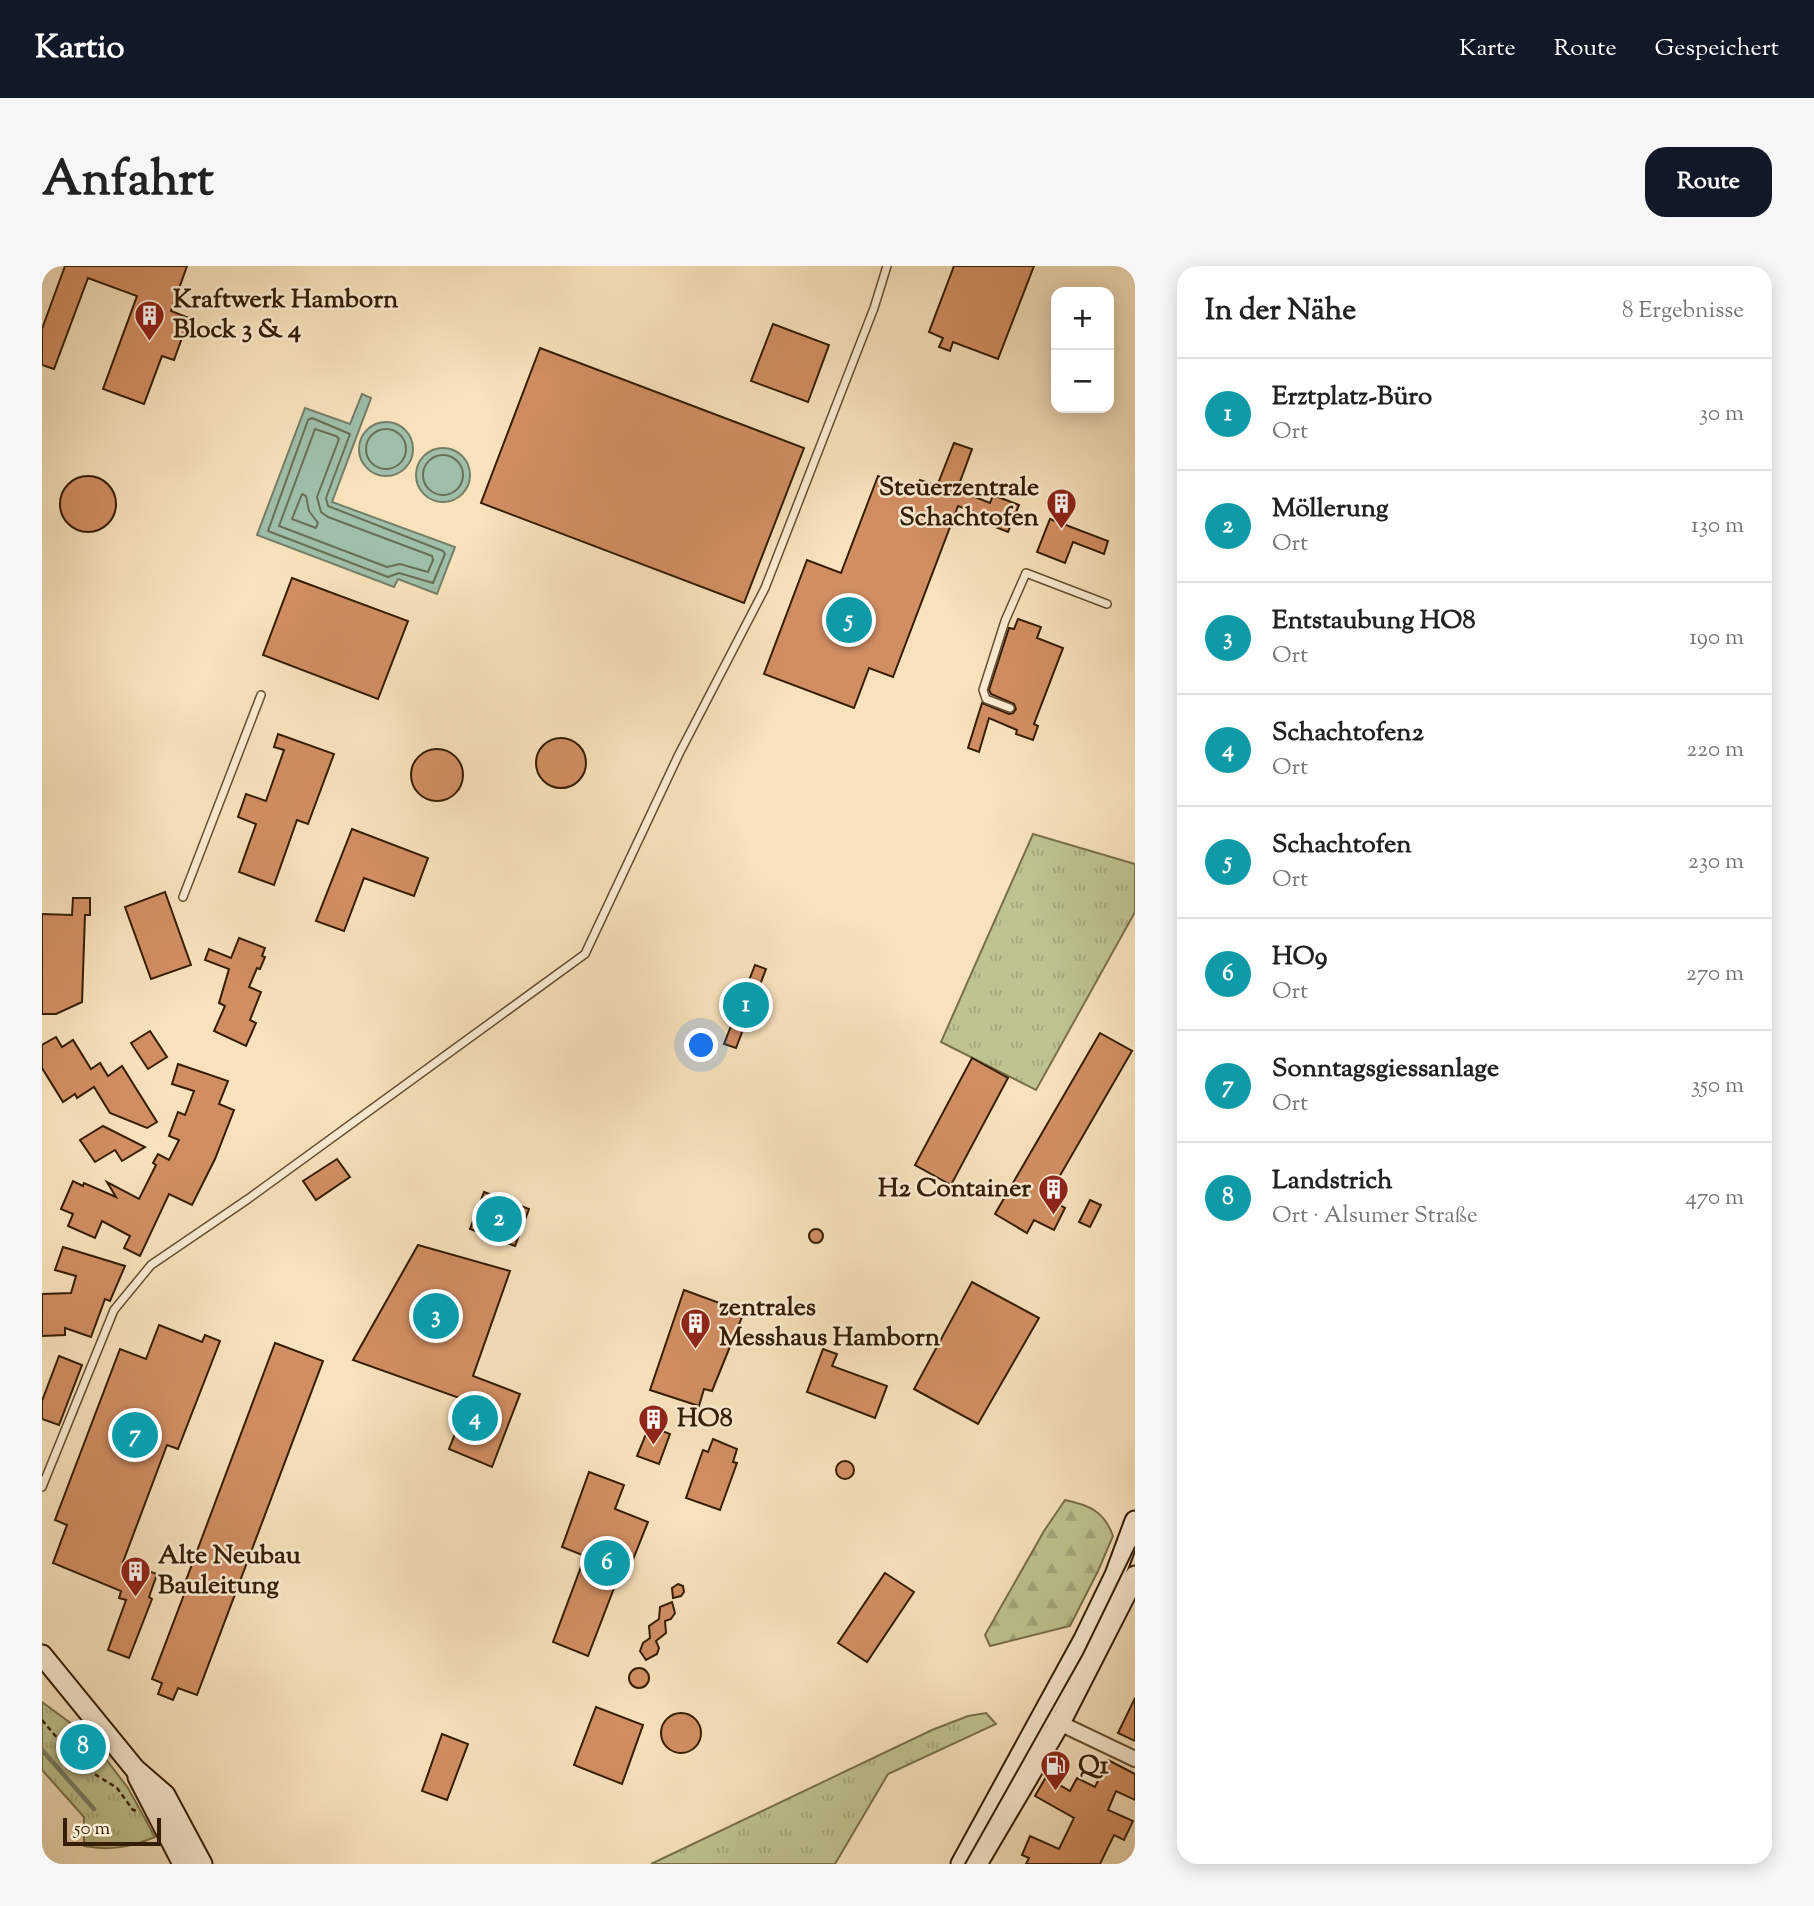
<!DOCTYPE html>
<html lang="de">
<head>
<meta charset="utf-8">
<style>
	:root { --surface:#fff; --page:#f6f6f6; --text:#222; --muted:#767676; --line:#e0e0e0; --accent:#111827 }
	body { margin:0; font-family:"Sorts Mill Goudy",serif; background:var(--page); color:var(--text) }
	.controls { position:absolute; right:21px; top:21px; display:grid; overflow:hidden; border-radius:14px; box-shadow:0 4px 18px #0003 }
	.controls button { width:63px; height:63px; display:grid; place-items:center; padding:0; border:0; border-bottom:2px solid var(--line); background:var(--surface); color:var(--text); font:35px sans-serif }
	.scale { position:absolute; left:21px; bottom:18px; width:98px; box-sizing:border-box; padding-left:7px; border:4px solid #341d02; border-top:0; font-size:19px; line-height:24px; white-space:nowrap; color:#341d02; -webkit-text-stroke:5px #faecd3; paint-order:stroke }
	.you { position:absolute; left:660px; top:780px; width:24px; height:24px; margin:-18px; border:5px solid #fff; border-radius:50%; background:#1a73e8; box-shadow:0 0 0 10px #1a73e833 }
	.badge { display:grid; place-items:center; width:46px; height:46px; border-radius:50%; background:var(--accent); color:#fff; font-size:23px; font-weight:700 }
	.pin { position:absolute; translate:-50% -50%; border:4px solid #fff; box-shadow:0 2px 7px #0006 }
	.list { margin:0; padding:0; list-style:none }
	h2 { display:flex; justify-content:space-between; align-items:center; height:91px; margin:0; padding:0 28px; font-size:30px }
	h2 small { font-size:23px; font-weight:400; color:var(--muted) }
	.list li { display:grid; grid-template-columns:46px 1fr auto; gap:21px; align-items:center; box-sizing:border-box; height:112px; padding:0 28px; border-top:2px solid var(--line) }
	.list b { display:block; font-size:26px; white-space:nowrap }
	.list p { margin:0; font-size:23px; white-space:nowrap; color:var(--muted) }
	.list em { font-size:23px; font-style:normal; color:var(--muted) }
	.map { position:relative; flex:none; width:1093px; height:1598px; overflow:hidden; border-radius:21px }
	header { display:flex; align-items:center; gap:42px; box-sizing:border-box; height:98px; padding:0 35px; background:var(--accent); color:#fff }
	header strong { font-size:33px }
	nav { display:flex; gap:38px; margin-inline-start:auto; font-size:24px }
	.intro { display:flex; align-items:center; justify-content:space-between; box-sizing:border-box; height:168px; padding:0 42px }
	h1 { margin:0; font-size:49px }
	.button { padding:18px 32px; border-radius:21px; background:var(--accent); color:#fff; font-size:24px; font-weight:700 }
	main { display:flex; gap:42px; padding:0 42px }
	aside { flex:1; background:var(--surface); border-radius:21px; box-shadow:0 4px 18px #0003 }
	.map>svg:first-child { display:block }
	.grass { fill:url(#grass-tufts); stroke:#797049; stroke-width:2 }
	.forest { fill:url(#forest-firs); stroke:#797049; stroke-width:2 }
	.water { fill:#9fbfab; stroke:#747e67; stroke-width:2 }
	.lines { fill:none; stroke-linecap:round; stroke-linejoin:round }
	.shore { stroke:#6a6e56; stroke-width:2 }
	.stream { stroke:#747e67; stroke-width:4.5 }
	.building { fill:#d28e63; stroke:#341d02; stroke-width:2 }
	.lane-casing { stroke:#654e30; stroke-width:10 }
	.street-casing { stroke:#654e30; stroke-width:18 }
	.secondary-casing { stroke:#341d02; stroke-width:23 }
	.path { stroke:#341d02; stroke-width:2.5; stroke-dasharray:5 3.5; stroke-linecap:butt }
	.lane { stroke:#faecd3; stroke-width:7 }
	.street { stroke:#faecd3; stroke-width:14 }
	.secondary { stroke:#faecd3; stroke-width:19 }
	.tram { stroke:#341d02; stroke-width:2 }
	.labels { text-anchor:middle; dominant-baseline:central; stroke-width:5; stroke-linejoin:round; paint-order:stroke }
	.poi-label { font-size:26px; font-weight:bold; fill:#341d02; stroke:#faecd3; text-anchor:start }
</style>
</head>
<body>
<header>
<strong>Kartio</strong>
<nav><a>Karte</a><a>Route</a><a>Gespeichert</a></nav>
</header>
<div class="intro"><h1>Anfahrt</h1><a class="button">Route</a></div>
<main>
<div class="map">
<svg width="1093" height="1598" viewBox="0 0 1093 1598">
	<defs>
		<pattern id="grass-tufts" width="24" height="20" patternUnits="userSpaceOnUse" patternTransform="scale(1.75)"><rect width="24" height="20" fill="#bec390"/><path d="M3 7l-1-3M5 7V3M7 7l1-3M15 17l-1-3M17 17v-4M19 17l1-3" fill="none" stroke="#a4a77b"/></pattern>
		<pattern id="forest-firs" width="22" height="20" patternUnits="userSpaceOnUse" patternTransform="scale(1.75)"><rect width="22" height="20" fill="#bec390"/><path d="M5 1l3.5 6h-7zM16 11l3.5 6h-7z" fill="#a4a77b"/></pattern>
	</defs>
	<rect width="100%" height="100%" fill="#f8e2bc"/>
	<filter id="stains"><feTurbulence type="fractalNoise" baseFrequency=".00286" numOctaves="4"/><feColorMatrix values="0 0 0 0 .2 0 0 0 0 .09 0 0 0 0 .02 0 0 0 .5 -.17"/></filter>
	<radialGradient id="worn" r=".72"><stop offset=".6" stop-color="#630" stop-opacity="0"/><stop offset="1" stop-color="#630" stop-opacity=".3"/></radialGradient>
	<g class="grass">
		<path d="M991,568l102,30v48l-99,178 -95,-48z"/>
		<path d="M0,1436l46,34 40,52 27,49c-24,10 -45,14 -71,9v-29l-42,-47z"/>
		<path d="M944,1447l10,11 -108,50 -53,90h-184l281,-134 36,-14z"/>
	</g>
	<path class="forest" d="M1023,1234c24,5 39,11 48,36l-15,35 -28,55 -80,20 -5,-11 59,-104z"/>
	<g class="water">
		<path d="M320,128l9,4 -39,104 123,45 -18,47 -39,-15 -4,8 -137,-52 48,-127 45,16z"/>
		<circle cx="344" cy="183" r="27"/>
		<circle cx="401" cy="209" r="27"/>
	</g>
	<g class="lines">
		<g class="shore">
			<path d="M270,152l38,16 -24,64 2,8 115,45 2,3 -12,29 -34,-10 -11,4 -120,-46 40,-111z"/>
			<path d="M273,163l21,7 3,3 -22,58 4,15 7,5 104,39 1,4 -5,12 -28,-8 -13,3 -108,-41z"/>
			<circle cx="344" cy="183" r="20"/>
			<circle cx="401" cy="209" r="20"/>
			<path d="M260,228l4,2 3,15 9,12 -2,5 -24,-9z"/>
		</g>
		<path class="stream" d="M0,1484l52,59"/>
	</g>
	<g class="building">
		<path d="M23,0h122l-16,45 18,7 -15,42 -12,-4 -18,48 -41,-15 34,-93 -49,-18 -34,91 -12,-4v-36z"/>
		<path d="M912,0h80l-36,93 -45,-17 -3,9 -11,-4 4,-9 -14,-6z"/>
		<path d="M731,58l56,21 -21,57 -57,-21z"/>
		<path d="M498,82l264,100 -60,155 -263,-100z"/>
		<path d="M912,177l18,6 -15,41 33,13 3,-8 26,10 -11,27 -23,-9 2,-6 -29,-11 -65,171 -24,-9 -15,40 -90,-34 43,-114 34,13 37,-97 38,15 4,-11 17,6z"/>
		<circle cx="46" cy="238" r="28"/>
		<path d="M1008,253l58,22 -4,13 -31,-12 -8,21 -28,-11z"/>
		<path d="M250,312l116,43 -30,78 -115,-44z"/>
		<path d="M976,353l23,8 -4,11 26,10 -29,76 4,2 -5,14 -17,-6 1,-4 -28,-12 -10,34 -11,-4 14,-45 27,11 4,-1 3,-4 -2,-5 -23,-10 -2,-4 20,-62 5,1z"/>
		<path d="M236,468l56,20 -26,70 -11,-4 -23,65 -35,-13 17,-48 -18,-7 8,-23 20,7 18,-51 -10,-3z"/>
		<circle cx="519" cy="497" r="25"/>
		<circle cx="395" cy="509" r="26"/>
		<path d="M310,563l76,29 -14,38 -50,-18 -20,53 -28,-10z"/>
		<path d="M123,626l26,73 -40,14 -26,-72z"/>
		<path d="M31,632h17v17h-5l-3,87 -26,12h-14v-100l30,1z"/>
		<path d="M197,672l26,10 -3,8 3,1 -5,12 -3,-1 -8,19 12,5 -11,28 6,3 -10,23 -32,-15 11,-25 -6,-3 10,-34 -24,-9 4,-11 22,9z"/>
		<path d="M713,699l11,4 -30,79 -12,-4z"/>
		<path d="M108,765l17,26 -19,12 -17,-26z"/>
		<path d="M1058,767l32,18 -85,147 18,10 -11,22 -20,-10 -7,13 -32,-19z"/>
		<path d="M14,771l6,10 11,-7 18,29 9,-6 8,13 14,-10 35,56 -10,6 -37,-15 -16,-26 -17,11 -2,-4 -12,8 -21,-34v-23z"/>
		<path d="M930,792l36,20 -57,107 -36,-20z"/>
		<path d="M136,798l50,17 -9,23 15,6 -19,49 -23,46 -23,-11 -29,62 -16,-8 6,-12 -28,-15 -7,17 -27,-12 5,-12 -12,-5 12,-28 10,5 1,-3 32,14 -9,-15 32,17 17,-34 -3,-2 5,-9 11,6 10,-20 -10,-4 9,-24 7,3 9,-24 -22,-7z"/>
		<path d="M61,860l42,21 -23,14 -7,-11 -20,12 -15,-22z"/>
		<path d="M295,893l13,18 -34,23 -13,-19z"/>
		<path d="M442,926l45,17 -14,37 -45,-17z"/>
		<path d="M1048,934l11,5 -11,22 -11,-5z"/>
		<circle cx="774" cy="970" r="7"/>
		<path d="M376,979l92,26 -37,105 47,18 -28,73 -43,-18 19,-48 -115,-41z"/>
		<path d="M21,981l62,19 -15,35 -5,-2 -14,38 -26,-9v7l-23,1v-42l29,-1 5,-17 -21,-6z"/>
		<path d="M930,1016l67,36 -61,106 -64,-35z"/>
		<path d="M642,1024l60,22 -32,79 -8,-2 -5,17 -49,-16z"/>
		<path d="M117,1059l43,17 3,-7 15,6 -42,108 -11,-4 -44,117 34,12 -8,23 3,2 -23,59 -21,-8 18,-50 -7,-2 2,-7 -68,-28 14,-38 -12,-5 65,-171 26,10z"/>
		<path d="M233,1077l48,18 -126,334 -19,-7 -5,12 -15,-6 4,-11 -10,-4 36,-95 -3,-1z"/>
		<path d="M781,1083l14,5 -5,12 55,20 -12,32 -68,-26z"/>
		<path d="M17,1090l23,9 -23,60 -17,-6v-18z"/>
		<path d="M613,1162l15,6 -11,30 -22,-8 9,-22 6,2z"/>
		<path d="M671,1173l24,10 -4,13 4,1 -17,47 -34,-12 17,-48 5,2z"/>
		<circle cx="803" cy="1204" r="9"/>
		<path d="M547,1206l35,13 -9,24 33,13 -20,50 -7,-2 -33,86 -35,-14 32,-86 -23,-9z"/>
		<path d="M843,1307l29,19 -47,70 -29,-19z"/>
		<path d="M636,1318l5,2 1,6 -3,4 -8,2 -1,-10z"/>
		<path d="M630,1336l3,11 -4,6 -6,2 1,12 -10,8 3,7 -2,6 -11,6 -6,-9 3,-8 7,-5 -1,-12 10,-7 1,-12z"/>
		<circle cx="597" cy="1412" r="10"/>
		<path d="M1093,1432v43l-17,-8z"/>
		<path d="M554,1441l47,18 -21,59 -48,-19z"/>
		<circle cx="639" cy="1467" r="20"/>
		<path d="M400,1468l26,10 -21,56 -25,-9z"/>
		<path d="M1066,1494l27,14v26l-19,-9 -8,19 25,11 -9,19 -10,-5 -14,29h-74l3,-6 -7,-3 8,-19 29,13 15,-31 -39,-22 11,-19 24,14 7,-13 18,9z"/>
	</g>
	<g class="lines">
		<defs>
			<g id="lane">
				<path d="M968,442l-24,-9 -3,-9 22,-69 21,-48 81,31"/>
				<path d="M141,631l78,-202"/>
				<path d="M0,1221l72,-177 37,-45 97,-66 337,-245 94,-200 86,-166 109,-280 13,-42"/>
			</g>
			<path id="street" d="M1009,1453l84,40"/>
			<g id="secondary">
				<path d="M0,1389l93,114 30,26 37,69"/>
				<path d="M96,1511l45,87"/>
				<path d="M919,1598l123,-225 31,-64 20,-54"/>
				<path d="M935,1598l83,-141 75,-147"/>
			</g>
		</defs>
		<use href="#lane" class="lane-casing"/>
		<use href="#street" class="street-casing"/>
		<use href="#secondary" class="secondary-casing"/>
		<path class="path" d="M0,1454l38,45 37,23 16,22 5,1"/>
		<use href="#lane" class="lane"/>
		<use href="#street" class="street"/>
		<use href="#secondary" class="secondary"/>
		<path class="tram" d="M923,1598l118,-210 52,-107"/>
	</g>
	<defs>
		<symbol id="building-pin" viewBox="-11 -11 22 30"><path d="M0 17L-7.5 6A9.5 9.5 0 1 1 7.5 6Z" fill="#8f2418" stroke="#faecd3"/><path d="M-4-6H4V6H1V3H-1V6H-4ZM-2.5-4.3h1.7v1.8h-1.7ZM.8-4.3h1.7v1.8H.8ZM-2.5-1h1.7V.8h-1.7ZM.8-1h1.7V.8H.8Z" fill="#fff"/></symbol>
		<symbol id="fuel-pin" viewBox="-11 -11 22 30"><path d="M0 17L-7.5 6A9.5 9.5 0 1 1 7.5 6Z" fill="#8f2418" stroke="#faecd3"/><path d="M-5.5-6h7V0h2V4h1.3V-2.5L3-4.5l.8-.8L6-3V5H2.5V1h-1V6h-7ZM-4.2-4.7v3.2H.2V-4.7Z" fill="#fff"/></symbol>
	</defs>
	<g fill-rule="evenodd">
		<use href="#building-pin" x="90" y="32" width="35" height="47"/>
		<use href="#building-pin" x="1002" y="220" width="35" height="47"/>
		<use href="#building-pin" x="994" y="906" width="35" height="47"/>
		<use href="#building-pin" x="636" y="1040" width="35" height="47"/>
		<use href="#building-pin" x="594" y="1136" width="35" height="47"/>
		<use href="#building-pin" x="76" y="1288" width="35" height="47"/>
		<use href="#fuel-pin" x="996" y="1482" width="35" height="47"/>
	</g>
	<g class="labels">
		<g class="poi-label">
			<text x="131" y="34">Kraftwerk Hamborn<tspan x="131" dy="30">Block 3 &amp; 4</tspan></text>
			<text x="997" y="222" text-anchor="end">Steuerzentrale<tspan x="997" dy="30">Schachtofen</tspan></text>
			<text x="989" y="923" text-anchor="end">H2 Container</text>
			<text x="677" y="1042">zentrales<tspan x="677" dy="30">Messhaus Hamborn</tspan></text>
			<text x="635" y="1153">HO8</text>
			<text x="116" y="1290">Alte Neubau<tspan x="116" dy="30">Bauleitung</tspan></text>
			<text x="1036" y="1500">Q1</text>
		</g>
	</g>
	<rect width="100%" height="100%" filter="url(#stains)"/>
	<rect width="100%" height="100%" fill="url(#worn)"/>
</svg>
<div class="controls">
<button>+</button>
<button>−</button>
</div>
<div class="scale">50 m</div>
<div class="you"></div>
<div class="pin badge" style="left:704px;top:739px;background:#0f9aa8">1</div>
<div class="pin badge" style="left:457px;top:953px;background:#0f9aa8">2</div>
<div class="pin badge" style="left:394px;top:1050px;background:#0f9aa8">3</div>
<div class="pin badge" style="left:433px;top:1152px;background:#0f9aa8">4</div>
<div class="pin badge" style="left:807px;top:354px;background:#0f9aa8">5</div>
<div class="pin badge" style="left:565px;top:1297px;background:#0f9aa8">6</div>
<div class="pin badge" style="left:93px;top:1169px;background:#0f9aa8">7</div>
<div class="pin badge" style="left:41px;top:1481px;background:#0f9aa8">8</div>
</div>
<aside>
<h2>In der Nähe<small>8 Ergebnisse</small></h2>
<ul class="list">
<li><span class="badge" style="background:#0f9aa8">1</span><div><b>Erztplatz-Büro</b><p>Ort</p></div><em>30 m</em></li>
<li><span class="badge" style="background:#0f9aa8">2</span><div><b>Möllerung</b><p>Ort</p></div><em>130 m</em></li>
<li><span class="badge" style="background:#0f9aa8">3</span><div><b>Entstaubung HO8</b><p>Ort</p></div><em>190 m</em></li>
<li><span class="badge" style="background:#0f9aa8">4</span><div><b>Schachtofen2</b><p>Ort</p></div><em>220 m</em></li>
<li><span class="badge" style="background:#0f9aa8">5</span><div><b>Schachtofen</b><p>Ort</p></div><em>230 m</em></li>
<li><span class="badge" style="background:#0f9aa8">6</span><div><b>HO9</b><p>Ort</p></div><em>270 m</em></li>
<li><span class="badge" style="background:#0f9aa8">7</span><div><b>Sonntagsgiessanlage</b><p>Ort</p></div><em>350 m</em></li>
<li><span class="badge" style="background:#0f9aa8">8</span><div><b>Landstrich</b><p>Ort · Alsumer Straße</p></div><em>470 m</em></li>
</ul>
</aside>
</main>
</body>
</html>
